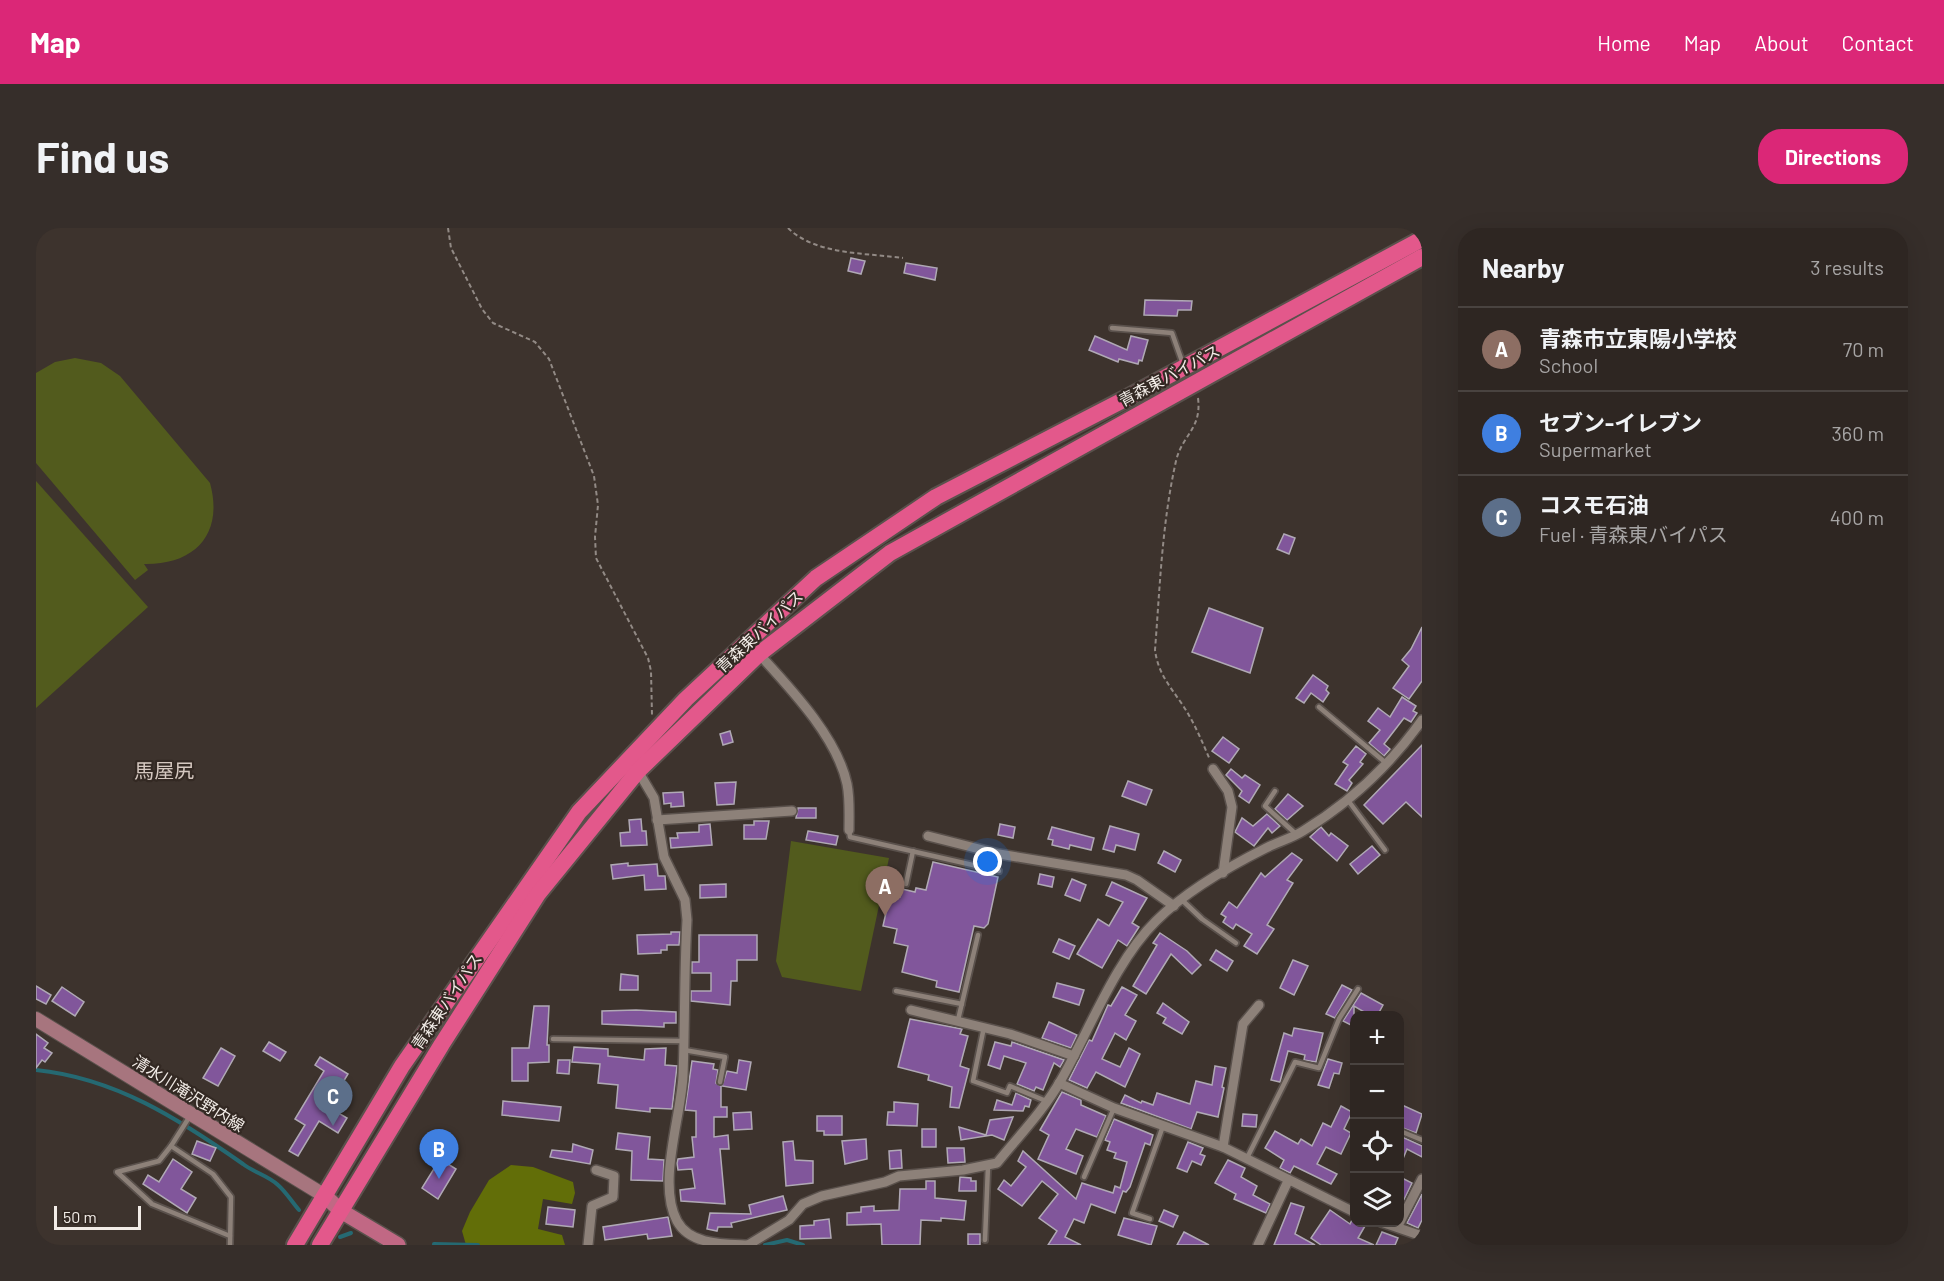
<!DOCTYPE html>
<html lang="en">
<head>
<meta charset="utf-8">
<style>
	:root { --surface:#2e2622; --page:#362e2a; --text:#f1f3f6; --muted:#a7a5a5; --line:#494340; --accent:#db2777 }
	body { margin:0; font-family:Barlow,"Noto Sans JP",sans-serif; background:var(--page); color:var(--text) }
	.controls { position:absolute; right:18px; bottom:18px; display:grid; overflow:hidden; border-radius:12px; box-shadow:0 6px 24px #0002 }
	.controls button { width:54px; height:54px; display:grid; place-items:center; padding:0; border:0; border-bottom:2px solid var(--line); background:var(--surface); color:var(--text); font:30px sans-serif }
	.scale { position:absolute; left:18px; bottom:15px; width:87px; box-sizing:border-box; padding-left:6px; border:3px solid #f2ece7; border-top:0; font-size:16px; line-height:21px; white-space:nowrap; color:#f2ece7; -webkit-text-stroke:4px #332923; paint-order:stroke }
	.you { position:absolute; left:952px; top:634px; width:21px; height:21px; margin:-15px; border:4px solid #fff; border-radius:50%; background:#1a73e8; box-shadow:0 0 0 9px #1a73e833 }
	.badge { display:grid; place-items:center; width:39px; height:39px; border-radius:50%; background:var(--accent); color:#fff; font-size:20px; font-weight:700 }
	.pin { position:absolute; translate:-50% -50px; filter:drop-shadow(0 2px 3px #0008) }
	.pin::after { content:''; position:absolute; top:32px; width:21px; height:18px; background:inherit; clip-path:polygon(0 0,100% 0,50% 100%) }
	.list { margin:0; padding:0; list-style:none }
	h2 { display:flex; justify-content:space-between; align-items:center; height:78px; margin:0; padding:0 24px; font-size:26px }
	h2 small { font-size:20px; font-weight:400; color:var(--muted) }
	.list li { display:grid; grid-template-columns:39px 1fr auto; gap:18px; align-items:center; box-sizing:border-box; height:84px; padding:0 24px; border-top:2px solid var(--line) }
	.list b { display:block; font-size:22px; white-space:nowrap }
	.list p { margin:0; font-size:20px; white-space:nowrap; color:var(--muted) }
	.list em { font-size:20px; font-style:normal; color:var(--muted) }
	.icon { flex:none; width:33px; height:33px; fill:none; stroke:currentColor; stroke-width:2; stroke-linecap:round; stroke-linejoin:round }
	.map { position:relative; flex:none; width:1386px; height:1017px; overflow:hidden; border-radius:24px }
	header { display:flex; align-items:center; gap:36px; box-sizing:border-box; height:84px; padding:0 30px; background:var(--accent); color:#fff }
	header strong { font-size:28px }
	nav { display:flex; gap:33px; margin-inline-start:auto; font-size:21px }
	.intro { display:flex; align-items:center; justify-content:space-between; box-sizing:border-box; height:144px; padding:0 36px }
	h1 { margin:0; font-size:42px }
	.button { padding:15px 27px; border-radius:24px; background:var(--accent); color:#fff; font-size:21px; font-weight:700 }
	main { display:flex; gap:36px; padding:0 36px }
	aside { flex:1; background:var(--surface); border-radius:24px; box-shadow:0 6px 24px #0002 }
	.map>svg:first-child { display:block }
	.green { fill:#525b1d }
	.forest { fill:#626e08 }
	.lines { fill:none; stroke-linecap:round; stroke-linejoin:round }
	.stream { stroke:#256972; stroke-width:4 }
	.building { fill:#81569b; stroke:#b0a9b5; stroke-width:1.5 }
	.lane-casing { stroke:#5a514c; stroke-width:8 }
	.street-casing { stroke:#5a514c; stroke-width:12 }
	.secondary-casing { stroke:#5a514c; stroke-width:16 }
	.primary-casing { stroke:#5a514c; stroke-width:18 }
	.highway-casing { stroke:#5a514c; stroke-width:20 }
	.path { stroke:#928a85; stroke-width:2; stroke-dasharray:4.5 3; stroke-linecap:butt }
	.lane { stroke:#8d8179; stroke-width:4.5 }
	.street { stroke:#8d8179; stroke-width:9 }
	.secondary { stroke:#a7757e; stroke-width:14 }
	.primary { stroke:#c16884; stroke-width:15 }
	.highway { stroke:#e3588b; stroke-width:16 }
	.labels { text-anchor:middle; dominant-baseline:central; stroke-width:4.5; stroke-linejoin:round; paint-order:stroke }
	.street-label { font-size:16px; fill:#f2ece7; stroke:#332923 }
	.quarter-label { font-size:20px; fill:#d5c8c0; stroke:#332923 }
</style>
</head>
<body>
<header>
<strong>Map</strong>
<nav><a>Home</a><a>Map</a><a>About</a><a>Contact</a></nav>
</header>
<div class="intro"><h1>Find us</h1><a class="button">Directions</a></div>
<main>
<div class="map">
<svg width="1386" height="1017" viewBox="0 0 1386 1017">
	<rect width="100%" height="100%" fill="#3d332d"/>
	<g class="green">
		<path d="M39,130l26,5 19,13 90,107c14,51 -15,82 -66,81l4,6 -13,10 -99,-117v-90l19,-11z"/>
		<path d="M0,253l112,126 -112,101z"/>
		<path d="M755,613l98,17 -28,133 -79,-14 -6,-16z"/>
	</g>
	<path class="forest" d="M475,937l22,2 40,15 2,11 -3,11 -29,-5 -5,30 24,6 3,10h-99l-4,-14 8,-19 19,-32z"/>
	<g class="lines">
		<g class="stream">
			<path d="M0,842c79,8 143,49 207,94 10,8 26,12 35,21 8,7 14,17 21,25"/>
			<path d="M304,1009l11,-4"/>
			<path d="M398,1016l44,1"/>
			<path d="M729,1017l22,-5 16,5"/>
		</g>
	</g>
	<g class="building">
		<path d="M815,30l14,3 -4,13 -13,-3z"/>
		<path d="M870,35l31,5 -2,12 -31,-7z"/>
		<path d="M1109,72l47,1 -1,9h-13l-1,6 -33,-1z"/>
		<path d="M1059,108l32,14 4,-14 17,4 -6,21 -3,-1 -1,4 -19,-5 -1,3 -29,-12z"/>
		<path d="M1248,306l11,4 -6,16 -12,-5z"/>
		<path d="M1173,380l54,20 -13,45 -58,-21z"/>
		<path d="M1386,399v54l-13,18 -16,-11 16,-22 -7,-6 9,-11z"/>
		<path d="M1277,447l15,11 -2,4 3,3 -6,9 -12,-9 -7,10 -8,-5z"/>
		<path d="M1366,469l14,9 -3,5 4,2 -6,9 -7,-4 -20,26 6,5 -6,7 -15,-13 11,-13 -12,-9 10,-13 12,9z"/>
		<path d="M694,503l3,11 -10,3 -3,-11z"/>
		<path d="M1187,509l16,12 -10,14 -17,-12z"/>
		<path d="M1386,517v72l-16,-15 -23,22 -19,-19z"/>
		<path d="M1320,518l10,8 -6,8 3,2 -14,16 3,3 -5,8 -12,-7 13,-19 -5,-3z"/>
		<path d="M1195,541l11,9 3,-3 15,10 -11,18 -10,-7 3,-5 -16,-16z"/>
		<path d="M1092,553l24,9 -6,15 -24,-9z"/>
		<path d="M700,554l-2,22 -17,1 -2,-22z"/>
		<path d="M647,564l1,14 -13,1v-4l-7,1 -1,-11z"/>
		<path d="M1252,566l15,12 -16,14 -12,-11z"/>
		<path d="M762,580h18v10h-20z"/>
		<path d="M1231,586l13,12 -8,7 -4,-5 -14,18 -19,-14 7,-14 11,8z"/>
		<path d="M605,591l1,12h4l1,14 -26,1 -1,-13 10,-1 -1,-12z"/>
		<path d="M718,593h15l-3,18h-22v-14h10z"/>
		<path d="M674,596l2,21 -41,3 -1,-10h8l-1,-5 22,-1v-7z"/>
		<path d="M964,596l15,3 -2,11 -15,-3z"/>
		<path d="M1074,598l29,8 -4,16 -19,-5 -2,7 -11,-3z"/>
		<path d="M1016,599l42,11 -3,12 -21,-5 -1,4 -17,-4 1,-5 -5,-1z"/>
		<path d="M1285,599l8,9 2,-3 17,13 -11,15 -27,-24z"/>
		<path d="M772,603l30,5 -2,9 -30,-5z"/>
		<path d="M1336,618l8,9 -22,19 -8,-10z"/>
		<path d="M1128,623l17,9 -6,12 -17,-9z"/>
		<path d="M1256,625l10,7 -15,20 6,3 -26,42 7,4 -17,25 -13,-8 8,-12 -16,-10 -3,5 -10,-7 3,-5 -5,-3 8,-12 8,6 24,-35 4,4z"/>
		<path d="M897,634l65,15 -10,47 -4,4 -10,-2 -15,66 -23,-5 1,-6 -35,-9 6,-26 -14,-3 3,-14 -14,-3 7,-31 10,2 2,-8 13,3 1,-4 10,2z"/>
		<path d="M592,635v3l29,-2 1,12h7l1,13 -21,1 -1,-15 -31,4 -2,-14z"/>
		<path d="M1004,646l14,3 -2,10 -14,-3z"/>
		<path d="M1036,651l14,6 -6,16 -15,-6z"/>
		<path d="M1076,654l35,16 -15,25 7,4 -9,14 -3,5 -9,-6 -16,28 -25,-14 21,-35 11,7 14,-24 -17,-7z"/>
		<path d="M690,656v13l-26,1v-13z"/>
		<path d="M635,704h9l-1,13h-12v5h-6v3l-23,1 -1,-19 34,-1z"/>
		<path d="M1124,705l27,18 14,14 -9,9 -21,-20 -25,40 -13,-8 24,-41 -4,-2z"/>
		<path d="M663,707h58v25h-20v21h-6l-1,24 -39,-4v-10h20v-18h-19v-11h7z"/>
		<path d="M1023,711l16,7 -6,13 -16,-7z"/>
		<path d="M1180,722l17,11 -6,10 -17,-11z"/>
		<path d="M1257,732l15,6 -14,29 -14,-7z"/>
		<path d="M585,746l17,2v14h-18z"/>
		<path d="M1021,755l27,7 -5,15 -26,-8z"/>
		<path d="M1306,757l10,5 -17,28 -9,-4z"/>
		<path d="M0,758l15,9 -5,9 -10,-5z"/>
		<path d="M26,759l22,15 -9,14 -23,-15z"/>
		<path d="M1086,759l15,8 -12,20 11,6 -10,19 -11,-7 -13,26 18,8 9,-19 11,6 -15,33 -29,-15 -9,16 -18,-8 20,-40 3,1 16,-36 3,1z"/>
		<path d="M1325,765l22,12 -6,11h-6l-17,-10v14l-3,5 -8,-4z"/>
		<path d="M1127,775l26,19 -7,12 -19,-11 3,-5 -9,-5z"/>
		<path d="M498,778h15l-2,39h2v17l-21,1v18h-16v-33h17z"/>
		<path d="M600,782l40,2v11h-12v4l-62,-3v-13z"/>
		<path d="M874,791l52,10 -2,5 8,2 -8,30 9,3 -10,39 -9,-1 2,-20 -24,-7 1,-5 -31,-8z"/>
		<path d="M1013,794l28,13 -6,13 -29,-10z"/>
		<path d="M1258,800l29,5 -7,29 -12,-2 1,-5 -17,-4 -8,31 -9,-2 13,-47 8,3z"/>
		<path d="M0,806l12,9 -4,5 8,5 -7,9 -3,-2 -6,8z"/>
		<path d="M233,814l17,10 -6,9 -17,-10z"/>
		<path d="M959,814l16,4 1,-4 52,18 -4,7 -6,-4 -11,27 -7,-3 -2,4 -17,-7 9,-21 -22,-7 -4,13 -12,-4z"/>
		<path d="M538,819l34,2v7l36,4 1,-11 21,-1 -1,17 12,1 -5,43 -22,-1v4l-34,-4 2,-23 -20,-2 2,-19 -28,-2z"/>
		<path d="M185,820l14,8 -17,30 -15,-8z"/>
		<path d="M284,829l28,17 -20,33 19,11 -9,15 -19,-12 -21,35 -9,-5 16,-26 -10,-6 29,-48 -9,-6z"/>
		<path d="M1292,831l14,4 -3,11 -5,-1 -5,15 -11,-3z"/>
		<path d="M522,832h12l-1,14 -12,-1z"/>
		<path d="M703,832l12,2 -5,28 -24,-4 5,-15 10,2z"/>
		<path d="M656,833l22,3 -1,5 5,1 -2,13 5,3v21h6v10h-13v20l14,-2 1,14h-9l5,55 -44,-3 -1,-11 15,-2 -3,-19 -14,1 -1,-7 1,-4 16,-2 -2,-20h4v-26l-11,-1z"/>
		<path d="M1179,838l11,2 -4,19 2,1 -6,29 -21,-5 -6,17 -70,-26 4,-8 16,8 1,-2 11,4 4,-12 33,11 6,-23 16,4z"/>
		<path d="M1026,864l19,8v5l25,11 -9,21 -21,-8 -10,20 17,7 -7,18 -38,-15 11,-24 -9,-5z"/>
		<path d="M980,865l15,7 -2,7 -4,-1 -2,5 -29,-1 3,-10 15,5z"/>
		<path d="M467,873l58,6 -2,14 -57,-6z"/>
		<path d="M858,874l24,2 -1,22 -30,-1 1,-13h6z"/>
		<path d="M1366,877l20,9 -6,19 -16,-6z"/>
		<path d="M1305,878l11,6 -8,17 7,4 -10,21 -15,-7 -9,17 20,10 -6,10 -37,-18 -4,7 -10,-5 4,-8 -19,-12 10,-17 23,13 3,-5 11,7 11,-23 8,4z"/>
		<path d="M715,884l1,17 -18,1 -1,-17z"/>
		<path d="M1207,886l14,1 -1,12 -14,-1z"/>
		<path d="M781,888h25v19h-18v-4h-7z"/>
		<path d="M977,889l-9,23 -12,-5 -31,5 -2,-13 27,8 4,-15z"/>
		<path d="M1078,891l39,16 -3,10 -5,-2 -15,44 -4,5 -3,-1 -8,22 -24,-9 -7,19 -10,-4 -9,18 16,8h-33l9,-14 -18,-13 19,-24 -16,-13 -20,25 -24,-17 6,-9 7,6 15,-19 -8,-6 5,-10 53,48 6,-16 31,10 2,-7 5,2 7,-26 -13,-4 2,-5 -9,-3 3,-8 -5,-2z"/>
		<rect x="886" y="901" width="14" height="18"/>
		<path d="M582,905l32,4 -2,22 16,1 -1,21 -32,-1 1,-29 -16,-2z"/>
		<path d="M1364,908l22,10v11l-15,-8 -7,17z"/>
		<path d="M830,911l1,20 -22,5 -3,-23z"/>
		<path d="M161,913l19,7 -6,13 -18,-7z"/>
		<path d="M757,913l2,19 18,1v22l-27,3 -3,-44z"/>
		<path d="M1152,914l15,6 -3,6 5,2 -4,9 -9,-4 -5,11 -10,-4z"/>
		<path d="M537,916l20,6 -3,14 -40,-7 2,-7 20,2z"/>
		<path d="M911,920h17l1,14 -17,1z"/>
		<path d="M865,922l1,18 -12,1 -1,-18z"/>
		<path d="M137,931l19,13 -11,17 15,9 -9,15 -44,-29 5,-9 11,7z"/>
		<path d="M404,931l16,10 -18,30 -16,-11z"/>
		<path d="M1192,932l17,8 -4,9 16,9 -4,9 17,9 -4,9 -32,-14 2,-5 -21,-11z"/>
		<path d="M924,949l11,1v3h5v10h-17z"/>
		<path d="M1364,949l12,6 -12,25z"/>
		<path d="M890,953h9v17l31,3 -2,19 -23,-2v3l-20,-1 -1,25h-38l-1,-21 -34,1v-12l14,-1v-5l13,-1v5l25,-1 1,-21h26z"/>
		<path d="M1386,966v26l-4,8 -11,-5z"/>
		<path d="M747,968l4,14 -56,13 1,4h-14l-1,4 -10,-2 3,-16 41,1 -2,-9z"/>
		<path d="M1255,975l13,4 -9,27 20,11h-41z"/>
		<path d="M512,979l27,3 -2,17 -27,-3z"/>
		<path d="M1128,982l14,6 -5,11 -14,-6z"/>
		<path d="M1294,982l20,14 2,-4 13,6 -7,12 16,7h-53l-10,-7z"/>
		<path d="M632,989l4,19 -24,3 -1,-5 -42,6 -2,-13z"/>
		<path d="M1088,990l33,8 -6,19 -33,-10z"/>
		<path d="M793,991l2,19 -31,1v-13l14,-1v-4z"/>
		<path d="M1148,1004l25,13h-32z"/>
		<path d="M1346,1004l16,6 -3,7h-19z"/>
		<rect x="932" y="1006" width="12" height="11"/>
	</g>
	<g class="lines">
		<defs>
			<g id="lane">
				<path d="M1076,100l60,5 11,31"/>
				<path d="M1283,479l67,56"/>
				<path d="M1239,563l-10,15 31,28"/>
				<path d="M1311,571l38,51"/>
				<path d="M813,602l1,7 149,34"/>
				<path d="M870,656l7,-33"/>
				<path d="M1146,672l20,19 34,24"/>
				<path d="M860,763l66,13"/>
				<path d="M922,792l20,-85"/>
				<path d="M948,799l-11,54 34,12 3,-7 36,15"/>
				<path d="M517,811l130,2"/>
				<path d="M648,822l41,7 -5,25"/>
				<path d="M154,888l-19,30 42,28 18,23 -1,48"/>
				<path d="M1364,903l22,9"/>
				<path d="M135,918l-12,15 -42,11 35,32 78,32"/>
				<path d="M1210,932l49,-98 24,6 20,-49 19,-30"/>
				<path d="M1048,949l30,-69"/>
				<path d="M1114,991l-18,-6 31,-87"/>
				<path d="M949,1012l3,-74"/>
			</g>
			<g id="street">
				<path d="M723,426c31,34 78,83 88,130 3,15 2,31 2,46"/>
				<path d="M1177,541l15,22 4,16 -9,66"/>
				<path d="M602,543l16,27 10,59 21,43 2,20c-3,52 -2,104 -4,156 -2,41 -26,108 -6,145 13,24 46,23 70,24"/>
				<path d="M621,592l135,-9"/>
				<path d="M892,608l71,18 127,21 11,5 37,26"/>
				<path d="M875,782l99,24 64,22"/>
				<path d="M1023,855l55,25 109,39 131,65"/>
				<path d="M1187,919l20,-123 16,-19"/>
				<path d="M1345,994l41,14"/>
				<path d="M1364,994l22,-43"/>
				<path d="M552,1017l4,-39 21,-9 1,-21 -18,-6"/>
				<path d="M712,1017l41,-25 14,-16 19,-8 63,-14 14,-6 64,-6 34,-7c21,-26 47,-53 64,-83 28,-49 55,-120 95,-159 28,-28 74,-55 110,-73 12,-6 26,-10 37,-17 46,-28 88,-67 119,-111"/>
				<path d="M1222,1017l30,-64"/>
			</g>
			<path id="secondary" d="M0,791l289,177"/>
			<path id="primary" d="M289,968l16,15 57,34"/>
			<g id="highway">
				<path d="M259,1017l107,-179 177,-254 107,-113 130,-121 120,-81 195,-101 291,-157"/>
				<path d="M284,1017l122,-201 96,-150 100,-123 121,-117 131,-101 532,-296"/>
			</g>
		</defs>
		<use href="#lane" class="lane-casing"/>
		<use href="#street" class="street-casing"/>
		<use href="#secondary" class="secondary-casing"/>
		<use href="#primary" class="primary-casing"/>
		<use href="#highway" class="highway-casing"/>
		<g class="path">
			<path d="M412,0l3,20 31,61 11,14 42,19 14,17 45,117 4,29 -3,32 1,21 52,100 3,13 1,44"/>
			<path d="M752,0c27,27 79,25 115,30"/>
			<path d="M1162,170c4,31 -16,37 -22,63 -14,62 -16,125 -21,189 3,23 14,35 27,54 12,18 20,37 28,56"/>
		</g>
		<use href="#lane" class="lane"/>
		<use href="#street" class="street"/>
		<use href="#secondary" class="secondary"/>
		<use href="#primary" class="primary"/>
		<use href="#highway" class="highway"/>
	</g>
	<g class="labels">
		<g class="street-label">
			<text transform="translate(1133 147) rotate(-28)">青森東バイパス</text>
			<text transform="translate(723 403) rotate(-43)">青森東バイパス</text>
			<text transform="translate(410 773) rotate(-56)">青森東バイパス</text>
			<text transform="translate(153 865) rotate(32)">清水川滝沢野内線</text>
		</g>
		<g class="quarter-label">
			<text x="128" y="542">馬屋尻</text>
		</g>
	</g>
</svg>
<div class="controls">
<button>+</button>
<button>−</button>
<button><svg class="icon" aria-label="locate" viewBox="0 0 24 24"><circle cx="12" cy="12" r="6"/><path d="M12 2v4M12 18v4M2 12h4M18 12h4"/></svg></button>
<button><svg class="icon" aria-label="layers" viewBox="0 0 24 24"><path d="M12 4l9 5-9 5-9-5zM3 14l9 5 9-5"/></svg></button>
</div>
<div class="scale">50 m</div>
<div class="you"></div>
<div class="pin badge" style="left:849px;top:688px;background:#8d6e63">A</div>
<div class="pin badge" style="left:403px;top:951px;background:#3f7fe0">B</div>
<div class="pin badge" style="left:297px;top:898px;background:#5c6f8a">C</div>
</div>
<aside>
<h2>Nearby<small>3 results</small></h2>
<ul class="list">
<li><span class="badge" style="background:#8d6e63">A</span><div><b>青森市立東陽小学校</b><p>School</p></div><em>70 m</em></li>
<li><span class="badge" style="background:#3f7fe0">B</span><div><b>セブン-イレブン</b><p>Supermarket</p></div><em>360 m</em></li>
<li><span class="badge" style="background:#5c6f8a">C</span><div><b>コスモ石油</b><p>Fuel · 青森東バイパス</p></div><em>400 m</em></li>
</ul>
</aside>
</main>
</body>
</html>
